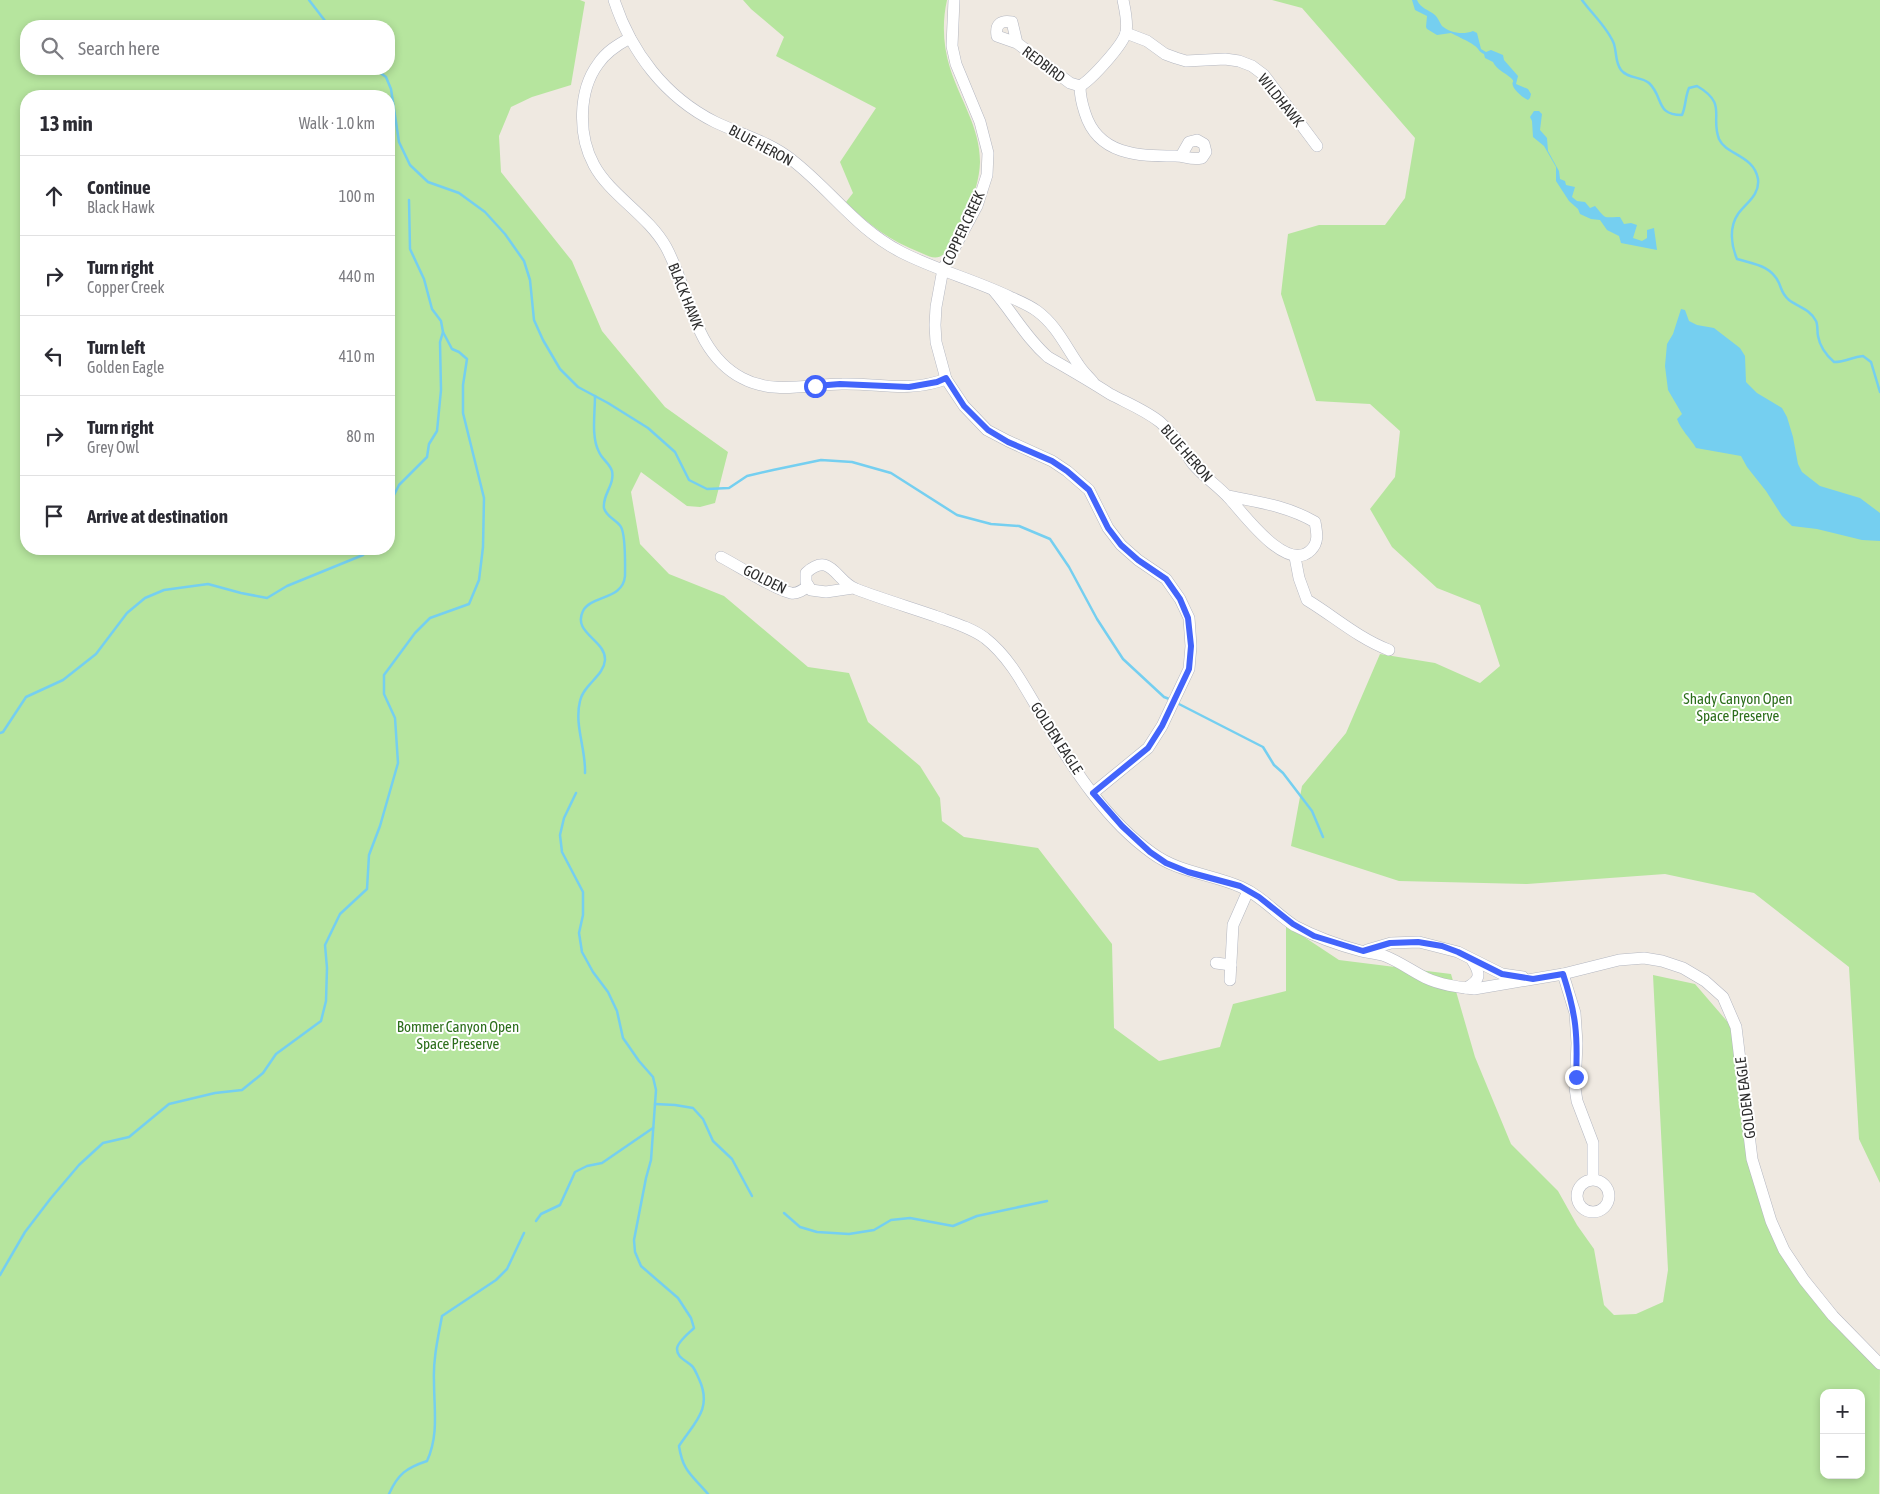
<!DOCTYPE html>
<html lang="en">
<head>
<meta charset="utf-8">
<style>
	:root { --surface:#fff; --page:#f2f2f3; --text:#2b2b33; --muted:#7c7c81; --line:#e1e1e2 }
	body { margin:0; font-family:"Asap Condensed",sans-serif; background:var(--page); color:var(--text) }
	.controls { position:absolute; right:15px; bottom:15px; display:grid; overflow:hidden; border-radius:10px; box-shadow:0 2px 8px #0003 }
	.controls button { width:45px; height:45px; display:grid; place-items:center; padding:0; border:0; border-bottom:1px solid var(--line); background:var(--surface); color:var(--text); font:25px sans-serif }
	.stop { position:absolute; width:15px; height:15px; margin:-11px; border:4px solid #4264fb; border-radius:50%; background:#fff }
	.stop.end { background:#4264fb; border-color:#fff; box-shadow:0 1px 5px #0008 }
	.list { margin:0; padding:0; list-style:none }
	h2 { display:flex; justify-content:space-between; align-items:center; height:65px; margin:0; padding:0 20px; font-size:21px }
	h2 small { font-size:16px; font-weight:400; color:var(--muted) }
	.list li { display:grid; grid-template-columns:32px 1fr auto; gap:15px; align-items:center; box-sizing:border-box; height:80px; padding:0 20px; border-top:1px solid var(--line) }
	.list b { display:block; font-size:19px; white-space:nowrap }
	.list p { margin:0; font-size:16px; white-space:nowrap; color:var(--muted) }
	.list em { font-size:16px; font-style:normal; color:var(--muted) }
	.icon { flex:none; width:28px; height:28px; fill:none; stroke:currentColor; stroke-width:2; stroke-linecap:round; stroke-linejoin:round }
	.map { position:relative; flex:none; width:1880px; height:1494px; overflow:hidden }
	.search { position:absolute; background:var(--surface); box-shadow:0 2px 8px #0003; left:20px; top:20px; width:375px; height:55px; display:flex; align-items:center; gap:12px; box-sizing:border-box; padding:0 18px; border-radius:20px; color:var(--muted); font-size:19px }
	.panel { position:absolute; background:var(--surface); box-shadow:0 2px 8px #0003; left:20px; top:90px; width:375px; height:465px; border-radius:20px }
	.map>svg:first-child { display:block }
	.green { fill:#b6e59e; fill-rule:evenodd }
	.water { fill:#75cff0 }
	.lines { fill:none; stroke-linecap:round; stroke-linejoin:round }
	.stream { stroke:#75cff0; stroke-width:2.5 }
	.minor-casing { stroke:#b4b7c1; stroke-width:12 }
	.minor { stroke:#fff; stroke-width:11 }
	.route { stroke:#4264fb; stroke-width:6 }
	.labels { text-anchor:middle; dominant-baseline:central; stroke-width:4; stroke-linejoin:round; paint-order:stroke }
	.street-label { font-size:15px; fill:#2e2e2e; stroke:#fff }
	.park-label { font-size:15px; fill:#2c6e1b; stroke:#fff }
</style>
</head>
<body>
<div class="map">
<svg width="1880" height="1494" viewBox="0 0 1880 1494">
	<rect width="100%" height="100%" fill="#efe9e1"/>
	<g class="green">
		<path d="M0,0h580l5,2 -14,83 -39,12 -21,10 -12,29 2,36 71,89 30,70 63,76 63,45 -13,51 -15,4 -13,-1 -46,-34 -10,20 9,52 29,30 55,22 84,71 41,6 19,49 52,44 20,32 2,23 22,16 74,11 74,96 2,84 45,33 61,-14 13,-43 53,-13v-66l53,35 112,14 24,83 36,87 47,47 19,34 17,24 10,56 10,10 22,-1 27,-12 5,-32 -15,-295 42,9 37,43 30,182 48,79 70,77 -1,129h-1879zM26,26h363v43h-363zM26,96h363v453h-363zM1824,1393h37v82h-37z"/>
		<path d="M743,0h204c-5,22 -4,46 3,68 10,32 30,59 30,94 -1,34 -21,63 -36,92 -8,7 -16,2 -25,-2 -28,-11 -52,-28 -73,-50l7,-9 -13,-31 36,-54 -100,-52 8,-19 -33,-28z"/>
		<path d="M1272,0h608v1183l-21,-44 -10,-172 -95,-74 -89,-19 -138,10 -128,-3 -108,-35 11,-60 44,-53 34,-79 55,9 45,20 20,-17 -20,-61 -43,-17 -45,-41 -22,-38 25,-32 5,-46 -30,-27 -54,-3 -35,-107 7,-60 31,-9h66l20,-27 10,-60 -113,-130z"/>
	</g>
	<g class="water">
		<path d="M1412,0h5c4,9 11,9 18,15 3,3 5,8 7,11 8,7 21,9 31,5l4,2 4,16 5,3 5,-2 12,5 1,5 14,16 -2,8 12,5 3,5 -1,4 -2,2c-5,-2 -13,-9 -15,-14 -2,-6 3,-3 -2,-8 -7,-6 -14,-8 -18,-16l-8,-4 -1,-4c-5,-2 -5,-5 -9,-8 -3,-3 -20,-11 -24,-13l-14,2 -10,-6 -1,-2 1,-11 -12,-6z"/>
		<path d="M1534,111h5l3,3 -2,16 7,8 1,13 11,20 1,8 5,2 1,4 9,2 -3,10 5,4 8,1 5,6 5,-2c12,14 7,11 25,11l4,7 7,-1 6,2 -4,13 9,3 5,-3v-8l7,-2 3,22 -36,-7 -2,-7 -12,-6 -7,-10 -9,-1 -11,-5 -2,-5 -9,-8 -13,-20v-14l-12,-21 -11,-9 -1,-16 -2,-4z"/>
		<path d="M1681,309l4,1 4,11 8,4 17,3 26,20 5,8 1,26 11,11 25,15 5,9 6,20 5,27 4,8 18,14 40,12 20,15v28l-18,-1 -45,-11 -25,-3 -10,-10 -16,-25 -19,-24 -6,-11 -45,-8c-6,-10 -15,-18 -19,-29l5,-5 -14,-24 -3,-24 2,-22 6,-10z"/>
	</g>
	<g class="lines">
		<g class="stream">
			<path d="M309,0l20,26"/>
			<path d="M1582,0c10,14 26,28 32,44 3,10 1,18 7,26 7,9 19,6 28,13 15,14 6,32 33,32 4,-9 3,-18 7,-27l8,-2c31,18 13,30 22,53 7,16 35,16 39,40 2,16 -12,24 -20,35 -9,13 -7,31 -1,45 16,5 34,6 42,24 3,7 3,11 10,17 9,7 21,9 27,21 2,4 1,10 2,15 2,11 8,19 16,26 13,0 17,-5 29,-6l8,6 9,30"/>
			<path d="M375,69l11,8 5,12 8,53 11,23 18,17 31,11 26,19 20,22 19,27 6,19 4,40 9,20 17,29 18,18 30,16 40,25 27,24 14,28 18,9 22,-1 18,-12 26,-6 48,-10 31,2 39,11 66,42 34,9 28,2 31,13 19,28 28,52 26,40 41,38 8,3"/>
			<path d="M389,505l10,-20 28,-28 2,-13 8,-13 4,-41 -1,-48 3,-10 -2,-11 -9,-12 -8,-30 -14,-30 -1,-49"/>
			<path d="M1177,703l86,44 11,18 9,8 29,38 11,26"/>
			<path d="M0,733l3,-1 23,-35 37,-17 33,-26 31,-41 18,-15 19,-8 44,-6 33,9 26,5 20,-12 76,-31 5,-6"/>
			<path d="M585,773c1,-24 -11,-48 -5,-72 3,-16 24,-25 25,-41 1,-20 -33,-27 -22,-49 8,-16 40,-11 42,-35 0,-10 1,-40 -4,-49 -4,-7 -15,-10 -17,-19 -2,-13 11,-23 8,-37 -2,-7 -10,-12 -13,-19 -8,-15 -4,-39 -4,-56"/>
			<path d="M576,793l-12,25 -4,17 2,17 21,40v23l-4,18 3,19 11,20 15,20 9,19 6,27 16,23 14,16 3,13 -5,70 -5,18 -12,62 1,12 6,14 37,32 13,20 3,10c-5,5 -17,14 -17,21 0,9 9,11 15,17 3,3 5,9 7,13 14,30 -5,44 -20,67 4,26 13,29 29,48"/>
			<path d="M655,1104l20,1 18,3 10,11 10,22 19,18 20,37"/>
			<path d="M784,1213l16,14 17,5 32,2 25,-4 17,-10 19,-2 43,8 24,-10 70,-15"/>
			<path d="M536,1221l5,-7 19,-9 15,-33 12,-6 15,-3 51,-35"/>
			<path d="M0,1275l25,-43 26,-34 28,-33 24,-22 26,-6 40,-33 46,-11 27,-3 21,-17 13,-19 45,-33 5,-20 1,-33 -2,-23 15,-31 27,-25 2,-34 11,-29 18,-63 -3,-45 -11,-24v-19l31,-42 15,-15 39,-14 10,-24 4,-33 1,-49 -21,-85v-28l4,-26 -8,-7 -7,-3 -9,-17"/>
			<path d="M389,1494c9,-20 17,-26 38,-33 12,-26 7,-52 7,-80 -1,-22 4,-43 8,-65l54,-36 11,-11 17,-36"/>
		</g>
		<defs>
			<g id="minor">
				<path d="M614,0c17,52 51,97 101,122 25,12 55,20 77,38 40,31 63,68 109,92 35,18 74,28 109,45 9,4 19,8 27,14 19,14 28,34 41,53 4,7 10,12 15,18"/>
				<path d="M954,0l-2,46 4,18 24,58 8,31 -1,22 -10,31 -34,63 -7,38 -1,18 1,17 10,37 18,27 23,24 21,11 44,20 15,10 22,19 19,38 13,17 17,15 28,19 14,20 9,19 2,28 -2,23 -27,57 -14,22 -55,45"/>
				<path d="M1126,33l21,8 18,13 11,4 10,3 39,-2 14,2 13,5 12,9 53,71"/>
				<path d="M630,38c-13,7 -24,14 -32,26 -20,27 -20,72 -4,101 16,30 54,50 72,82 24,44 27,105 76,131 31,17 67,6 100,6 38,-1 67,9 104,-5"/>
				<path d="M1017,43l-5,-21c-11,-2 -17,2 -15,14l20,7 53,40 10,3"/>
				<path d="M1080,86c0,10 2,18 5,27 13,42 53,43 90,43 12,0 13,4 27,2l4,-6 -2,-8 -7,-4 -8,2 -8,14"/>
				<path d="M1080,86c11,-6 44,-42 46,-54 2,-10 -1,-22 -3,-32"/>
				<path d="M994,291c19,22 32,47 54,66 21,12 42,24 62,37 17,9 35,16 50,28 17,15 21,25 33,42 11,13 25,22 36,34 15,16 58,76 82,52 8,-8 6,-17 4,-28 -27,-16 -57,-20 -87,-26"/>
				<path d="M721,557c16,8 54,33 70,36 7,1 12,-3 17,-7"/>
				<path d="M1295,557l4,21 8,22c28,17 51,38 82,50"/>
				<path d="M853,588l-27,4 -15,-2 -5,-8v-9c25,-23 30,9 50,16 26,10 53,18 79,27 16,6 35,11 50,22 27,21 42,54 60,83 28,48 62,100 107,132 27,20 60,21 89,34 21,9 35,27 54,39 21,11 43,19 66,25 8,2 17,2 24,5 15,6 27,15 41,22 15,7 32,9 48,11l89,-15 56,-14 25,-2 18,3 21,7 22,13 18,16 13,30 16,132 19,62 13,29 20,30 29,36 47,48"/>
				<path d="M1367,950l24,-7 28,-1 39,10 44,22 21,3"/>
				<path d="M1216,963l15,2"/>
				<path d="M1563,974l12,39 2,30 -2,45 2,13 16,42v36"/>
				<path d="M1230,980l3,-55 15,-34"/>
				<path d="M1466,988c15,-8 15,-14 6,-28"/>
				<circle cx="1593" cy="1196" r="16"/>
			</g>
		</defs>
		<use href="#minor" class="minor-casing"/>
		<use href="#minor" class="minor"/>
	</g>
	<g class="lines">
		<path class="route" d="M815,386l25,-2 69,3 28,-5 9,-4 18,28 24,24 20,12 44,19 15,10 22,19 19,38 13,17 17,15 28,19 14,20 8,19 3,28 -2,23 -27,57 -14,22 -55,45 29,33 28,26 16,11 22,9 52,14 19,11 34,27 21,12 49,15 27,-8 28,-1 24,4 16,6 44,22 31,5 30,-5c13,40 15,61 13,103"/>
	</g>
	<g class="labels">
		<g class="street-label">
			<text transform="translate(1044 64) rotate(37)">REDBIRD</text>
			<text transform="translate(1281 100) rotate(51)">WILDHAWK</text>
			<text transform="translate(761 145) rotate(28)">BLUE HERON</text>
			<text transform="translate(963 228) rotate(-65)">COPPER CREEK</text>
			<text transform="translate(686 296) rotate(68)">BLACK HAWK</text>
			<text transform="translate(1187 453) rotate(49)">BLUE HERON</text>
			<text transform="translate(765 579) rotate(27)">GOLDEN</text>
			<text transform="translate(1057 738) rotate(57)">GOLDEN EAGLE</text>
			<text transform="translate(1745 1098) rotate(-97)">GOLDEN EAGLE</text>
		</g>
		<g class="park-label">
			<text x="1738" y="698">Shady Canyon Open<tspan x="1738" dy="17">Space Preserve</tspan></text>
			<text x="458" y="1026">Bommer Canyon Open<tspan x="458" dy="17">Space Preserve</tspan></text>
		</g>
	</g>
</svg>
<div class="controls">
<button>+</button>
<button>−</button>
</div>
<div class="stop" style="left:815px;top:386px"></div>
<div class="stop end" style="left:1576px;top:1077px"></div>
<div class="search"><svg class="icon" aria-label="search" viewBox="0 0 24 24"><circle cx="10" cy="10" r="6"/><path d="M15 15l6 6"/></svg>Search here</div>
<section class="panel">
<h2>13 min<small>Walk · 1.0 km</small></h2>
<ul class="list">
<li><svg class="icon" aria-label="ahead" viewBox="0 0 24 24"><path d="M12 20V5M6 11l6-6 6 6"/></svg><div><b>Continue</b><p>Black Hawk</p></div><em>100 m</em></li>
<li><svg class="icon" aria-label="right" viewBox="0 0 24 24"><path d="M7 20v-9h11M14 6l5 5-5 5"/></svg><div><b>Turn right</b><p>Copper Creek</p></div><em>440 m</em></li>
<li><svg class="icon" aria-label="left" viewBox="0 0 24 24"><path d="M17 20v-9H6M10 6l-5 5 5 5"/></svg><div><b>Turn left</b><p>Golden Eagle</p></div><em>410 m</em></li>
<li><svg class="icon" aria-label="right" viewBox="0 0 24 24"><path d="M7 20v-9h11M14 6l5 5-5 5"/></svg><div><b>Turn right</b><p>Grey Owl</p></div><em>80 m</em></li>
<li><svg class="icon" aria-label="arrive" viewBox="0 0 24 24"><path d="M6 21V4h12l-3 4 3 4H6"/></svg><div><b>Arrive at destination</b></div></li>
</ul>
</section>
</div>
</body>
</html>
